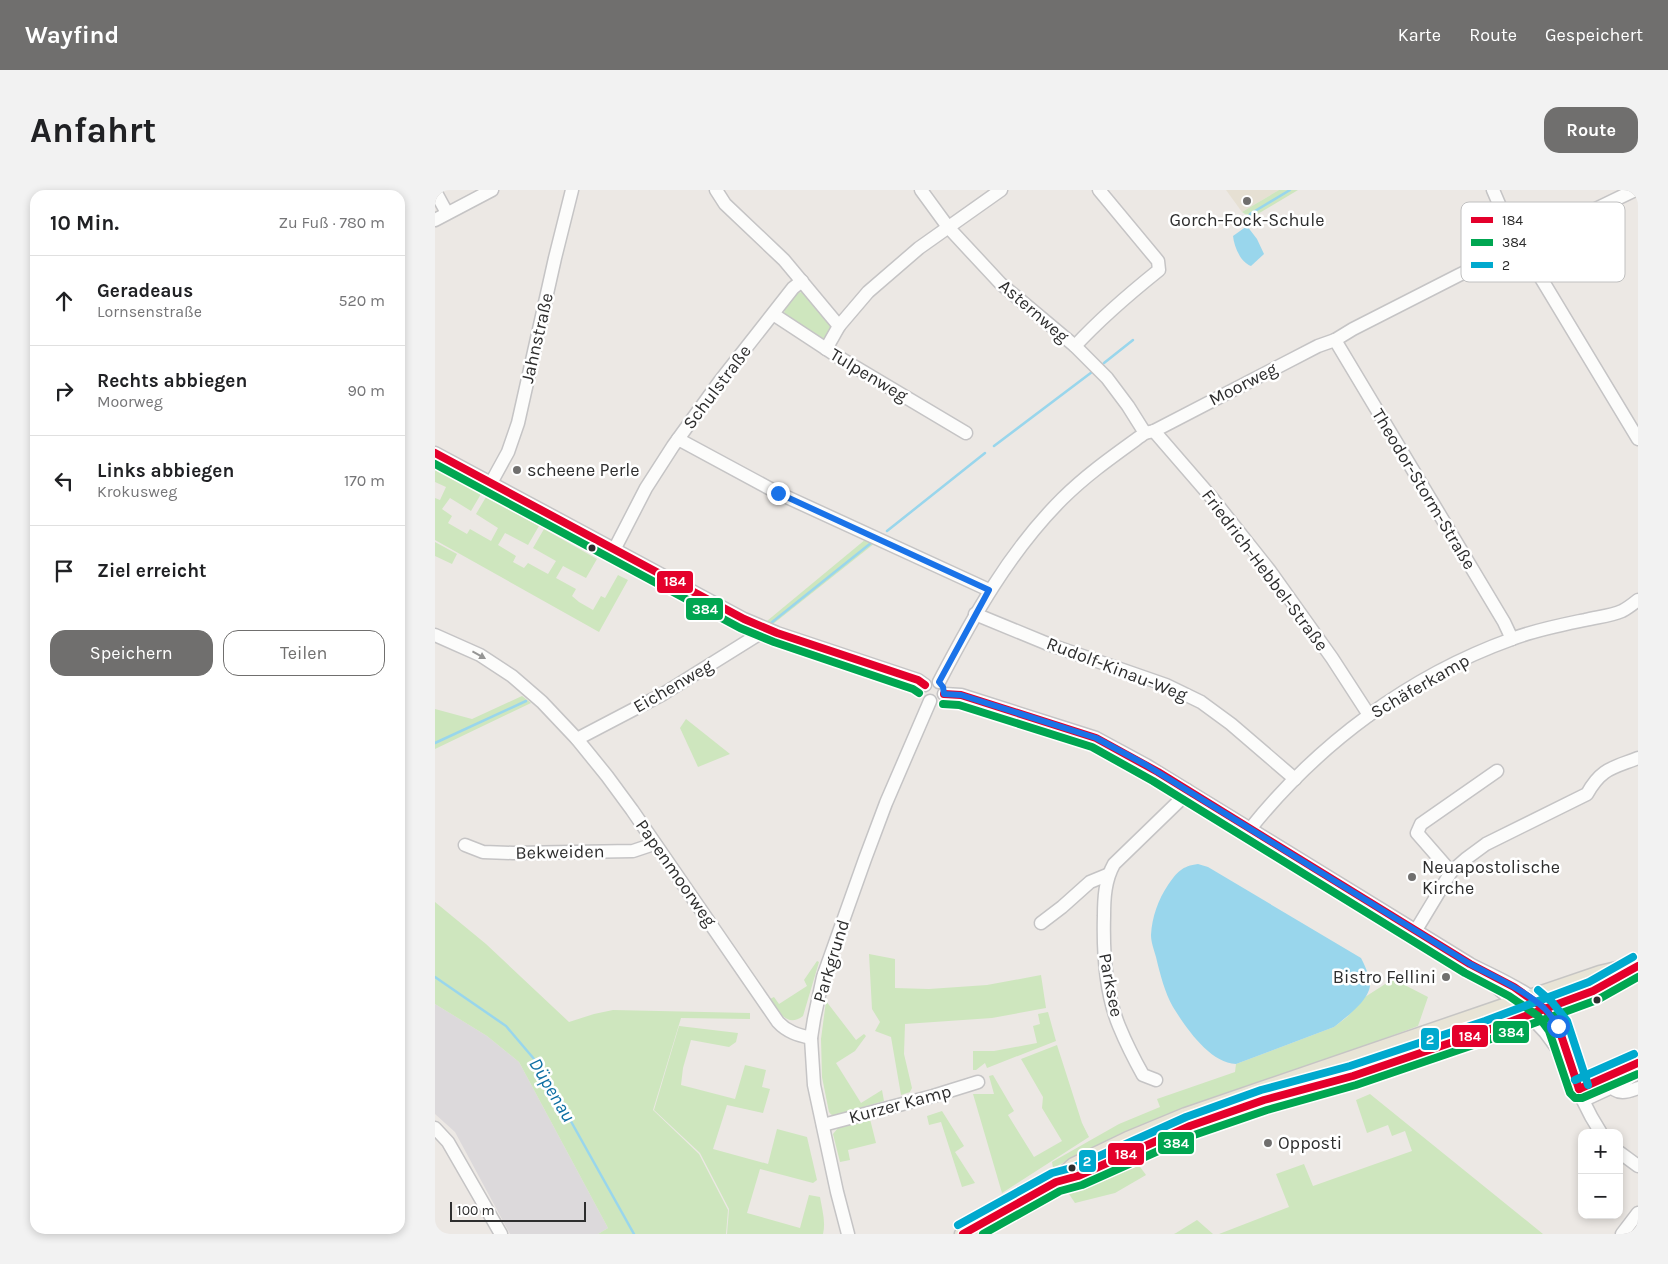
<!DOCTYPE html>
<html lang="de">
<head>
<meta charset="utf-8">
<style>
	:root { --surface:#fff; --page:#f2f2f2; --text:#202124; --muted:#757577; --line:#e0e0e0; --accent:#706f6e }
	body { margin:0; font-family:Karla,sans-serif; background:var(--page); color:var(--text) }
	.controls { position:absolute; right:15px; bottom:15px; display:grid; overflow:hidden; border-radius:10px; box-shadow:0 2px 8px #0003 }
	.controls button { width:45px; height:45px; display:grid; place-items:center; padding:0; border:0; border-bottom:1px solid var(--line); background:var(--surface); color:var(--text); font:25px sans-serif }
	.scale { position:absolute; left:15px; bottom:12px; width:136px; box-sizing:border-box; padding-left:5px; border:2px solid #2e2e2e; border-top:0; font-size:14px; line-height:18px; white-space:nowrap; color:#2e2e2e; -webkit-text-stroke:4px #fff; paint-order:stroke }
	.stop { position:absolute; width:15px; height:15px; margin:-11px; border:4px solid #1a73e8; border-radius:50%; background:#fff }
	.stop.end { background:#1a73e8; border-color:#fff; box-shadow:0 1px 5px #0008 }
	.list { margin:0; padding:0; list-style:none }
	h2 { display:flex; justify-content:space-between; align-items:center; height:65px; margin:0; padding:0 20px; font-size:21px }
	h2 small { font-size:16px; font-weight:400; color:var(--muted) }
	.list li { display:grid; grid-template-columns:32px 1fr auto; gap:15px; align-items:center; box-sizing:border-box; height:90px; padding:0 20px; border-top:1px solid var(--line) }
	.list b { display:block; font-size:19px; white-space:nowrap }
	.list p { margin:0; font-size:16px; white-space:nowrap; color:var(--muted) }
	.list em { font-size:16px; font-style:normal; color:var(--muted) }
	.actions { display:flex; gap:10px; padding:15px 20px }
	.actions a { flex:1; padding:11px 0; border:1px solid var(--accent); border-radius:15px; text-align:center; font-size:18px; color:var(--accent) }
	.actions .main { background:var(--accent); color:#fff }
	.icon { flex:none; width:28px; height:28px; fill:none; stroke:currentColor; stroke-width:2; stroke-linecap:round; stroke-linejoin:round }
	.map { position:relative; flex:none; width:1203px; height:1044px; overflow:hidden; border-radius:15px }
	header { display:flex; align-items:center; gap:30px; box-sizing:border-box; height:70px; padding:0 25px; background:var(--accent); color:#fff }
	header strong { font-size:24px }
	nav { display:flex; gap:28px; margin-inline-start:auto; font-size:18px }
	.intro { display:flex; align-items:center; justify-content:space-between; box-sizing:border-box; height:120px; padding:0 30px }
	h1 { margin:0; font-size:35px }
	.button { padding:12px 22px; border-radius:15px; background:var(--accent); color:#fff; font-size:18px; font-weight:700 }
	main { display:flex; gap:30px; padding:0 30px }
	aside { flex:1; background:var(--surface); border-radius:15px; box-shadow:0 2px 8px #0003 }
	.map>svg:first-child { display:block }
	.industrial { fill:#dcd9db }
	.education { fill:#e6e0d3 }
	.green { fill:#cee6be }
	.water { fill:#99d6ec }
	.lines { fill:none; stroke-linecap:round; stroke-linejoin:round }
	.stream { stroke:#99d6ec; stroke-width:2.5 }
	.minor-casing { stroke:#c5c4c5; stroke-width:15 }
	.major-casing { stroke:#c6c5c4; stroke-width:19 }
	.minor { stroke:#fcfcfb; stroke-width:12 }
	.major { stroke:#e8e4d6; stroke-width:16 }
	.bus-1-casing { stroke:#fff; stroke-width:11 }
	.bus-2-casing { stroke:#fff; stroke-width:11 }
	.bus-3-casing { stroke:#fff; stroke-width:11 }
	.bus-1 { stroke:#e4002b; stroke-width:8 }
	.bus-2 { stroke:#00a651; stroke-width:8 }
	.bus-3 { stroke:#00a9ce; stroke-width:8 }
	.oneway { fill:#959594 }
	.route { stroke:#1a73e8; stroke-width:6 }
	.poi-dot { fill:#706f6e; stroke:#fff; stroke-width:2 }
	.bus-dot { fill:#2e2e2e; stroke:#fff; stroke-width:2 }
	.labels { text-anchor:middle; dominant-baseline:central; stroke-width:5; stroke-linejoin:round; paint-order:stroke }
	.poi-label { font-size:18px; fill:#2e2e2e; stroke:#fff; text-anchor:start }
	.street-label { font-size:18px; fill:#2e2e2e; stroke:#fff }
	.water-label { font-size:19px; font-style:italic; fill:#0d6fa3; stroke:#fff }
	.key { fill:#fff; stroke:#c0c0c0; stroke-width:1 }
	.key-label { font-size:14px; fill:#2e2e2e }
	.line-badge { stroke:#fff; stroke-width:2 }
	.badge-label { font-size:14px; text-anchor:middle; font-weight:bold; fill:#fff }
</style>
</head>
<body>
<header>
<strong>Wayfind</strong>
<nav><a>Karte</a><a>Route</a><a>Gespeichert</a></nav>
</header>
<div class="intro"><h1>Anfahrt</h1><a class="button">Route</a></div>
<main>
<aside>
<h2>10 Min.<small>Zu Fuß · 780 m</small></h2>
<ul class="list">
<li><svg class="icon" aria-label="ahead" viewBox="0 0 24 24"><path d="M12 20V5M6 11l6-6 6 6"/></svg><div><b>Geradeaus</b><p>Lornsenstraße</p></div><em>520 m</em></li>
<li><svg class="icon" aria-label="right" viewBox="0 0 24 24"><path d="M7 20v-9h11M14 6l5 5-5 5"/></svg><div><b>Rechts abbiegen</b><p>Moorweg</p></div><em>90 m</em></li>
<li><svg class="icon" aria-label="left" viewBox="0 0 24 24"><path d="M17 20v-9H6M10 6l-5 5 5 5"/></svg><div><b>Links abbiegen</b><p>Krokusweg</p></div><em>170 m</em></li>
<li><svg class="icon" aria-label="arrive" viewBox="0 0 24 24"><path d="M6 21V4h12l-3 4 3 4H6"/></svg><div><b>Ziel erreicht</b></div></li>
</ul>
<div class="actions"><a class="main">Speichern</a><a>Teilen</a></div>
</aside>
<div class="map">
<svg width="1203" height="1044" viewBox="0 0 1203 1044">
	<rect width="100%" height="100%" fill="#ece8e4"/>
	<path class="industrial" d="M0,814l52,32 32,26 89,166 -10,6h-88l-55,-102 -20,-18z"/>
	<path class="education" d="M791,0h53l-37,22z"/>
	<g class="green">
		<path d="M844,0h19l-47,28 -9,-6z"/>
		<path d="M368,102l29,33v4l-7,9 -5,1 -35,-23c-3,-10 4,-16 10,-23z"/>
		<path d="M0,279l46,25 -10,17 -21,-13 -8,11 10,7 -4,7 19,11 3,-5 21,12 7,-13 -22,-14 10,-17 53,29 -11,19 -23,-12 -7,12 18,11 -3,6 11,6 4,-5 20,11 8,-13 -23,-13 11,-19 53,30 -11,19 -23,-12 -7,12 20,11 -4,7 7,6 14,8 8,-14 4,2 13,-23 10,5 -29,52 -164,-92v-42l5,2 6,-13 -11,-5z"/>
		<path d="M431,349l9,4 -102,81 -6,-3z"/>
		<path d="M0,352l22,12 -5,10 -17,-8z"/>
		<path d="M87,506l9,7 -96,46v-40l37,10z"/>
		<path d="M251,529l44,35 -32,13 -18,-39z"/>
		<path d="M0,712l51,42 83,78 25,-8 19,-4 137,3v6l-69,-1 -28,92 46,44 29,56 -2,24h-128l10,-6 -89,-166 -32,-26 -52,-32z"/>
		<path d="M434,764l26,5v29l34,1 58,-4 54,-10 5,33 -54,10 -87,6 -1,30 8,34 -2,4 -9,3 -10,-58 -16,-6 5,-9 -8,-13z"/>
		<path d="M382,771l2,1 -16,54c-16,12 -24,-4 -33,-17l4,-2 5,7 28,-18 -3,-6z"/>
		<path d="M958,789l35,18 -10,29 -62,23 -234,84 -69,35 -1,-6 67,-38 41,-17 -3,-8 78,-27 1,-8 98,-37 13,-10 18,-20z"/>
		<path d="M391,811l30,39 8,-6 2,2 -11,15 -19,12 25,40 21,-13 2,11 -35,10c-6,5 -15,9 -20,1l-7,-35 -1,-38z"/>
		<path d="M613,822l8,29 -69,27 -2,-5 -9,7h-3v-19h21l43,-8 -4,-17 7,-2 -2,-10z"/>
		<path d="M244,836l59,7 -2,9 -7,5 -38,-7 -8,28 -2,17 54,14 10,-34 21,5 -4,17 8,2 -7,24 -36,-8 -14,44 55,15 9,-35 30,8 10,43 -4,3 -53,-14 -13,44 53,15 9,-33 11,2c2,12 6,25 3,37h-96l2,-25 -29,-56 -46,-43z"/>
		<path d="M622,855l25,78 7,14 -87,56 -29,-99h21l-5,-18 4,-1 21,36 -6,4 26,42 28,-16 -20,-33 1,-11 -22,-38z"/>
		<path d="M935,904l173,140h-324l70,-27 -13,-33 28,-10 9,22 99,-35 -7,-20 -13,5 -4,-11 -21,8 -11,-33z"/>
		<path d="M507,921l22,35 -9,6 20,31 -13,4 -21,-65 -12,3 -2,-9z"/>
		<path d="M435,929l6,24 -28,7 2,10 -10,2 -7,-28 5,-6z"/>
		<path d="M700,970l11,15 -31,18 -40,10 -6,-9z"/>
		<path d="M762,1030l16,14h-39l2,-1z"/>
	</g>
	<g class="water">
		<path d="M812,36l10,13 7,15 -13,12c-11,-4 -17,-20 -18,-30z"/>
		<path d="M763,674l10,3 153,91c4,8 9,18 9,27 -1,16 -25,33 -36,42l-98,37c-26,-1 -50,-36 -63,-57 -8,-14 -13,-33 -17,-50 -2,-7 -5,-15 -5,-22 1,-18 7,-35 17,-50 9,-13 14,-19 30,-21z"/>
	</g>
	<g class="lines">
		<g class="stream">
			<path d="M812,36l3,-12 40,-24"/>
			<path d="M669,173l29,-23"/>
			<path d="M559,256l98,-74"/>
			<path d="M452,341l98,-78"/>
			<path d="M336,433l100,-80"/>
			<path d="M0,553l91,-42"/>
			<path d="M0,787l71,49 34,40 94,168"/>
		</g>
		<defs>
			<g id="minor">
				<path d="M281,0l9,14 59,56 55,66"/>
				<path d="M486,0l27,37 53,57 74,62 32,32 21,28 17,27"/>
				<path d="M1058,0l9,21 19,34 117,194"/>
				<path d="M0,1l12,22"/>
				<path d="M0,30l57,-30"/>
				<path d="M338,124l67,44 126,75"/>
				<path d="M900,150l169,282 8,17"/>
				<path d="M640,156c26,-28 54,-52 84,-76l-1,-9 -59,-71"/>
				<path d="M391,159l13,-23 29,-34 51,-44 82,-58"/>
				<path d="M719,241l58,67 58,73 62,87 37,57"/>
				<path d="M243,249l100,54 211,97"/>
				<path d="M0,263l309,166 33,14 141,47 7,5"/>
				<path d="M56,293l17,-31 10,-29 37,-165 17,-68"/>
				<path d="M179,360l32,-62 27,-42 47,-65 73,-93 9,-7"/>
				<path d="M540,424l73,30 118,41 35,17 30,22 64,55"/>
				<path d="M0,445l45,20 32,21 30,26 35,37 30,37 25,34 146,212c9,10 20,13 33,16"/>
				<path d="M504,492c34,-65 70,-130 123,-183 25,-25 54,-45 83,-66l9,-2 164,-85 17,-6 18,-11 106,-54 176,-85"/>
				<path d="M509,504l17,1 135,43 50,27 324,199c30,16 72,31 89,63 5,11 7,25 10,37 7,23 19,49 32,69"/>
				<path d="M142,549l86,-45 104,-65"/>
				<path d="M815,639c68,-85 159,-153 262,-190 23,-9 49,-14 73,-19 12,-3 26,-4 37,-9 6,-3 11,-7 16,-11"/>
				<path d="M30,655l18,7 30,1 120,-2 21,-7"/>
				<path d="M1016,682l-34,-39 4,-9 76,-53"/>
				<path d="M606,733l21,-16 28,-25 17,-7"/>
				<path d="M981,740l35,-58 16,-14 19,-14 101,-50c14,-26 26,-26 51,-36"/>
				<path d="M1050,787l44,38 16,17 20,27"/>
				<path d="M721,890l-13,-5c-9,-16 -17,-32 -24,-49 -14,-34 -16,-74 -15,-110 0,-18 1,-36 10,-52l64,-62 9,-12"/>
				<path d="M1175,894c6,12 18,8 28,4"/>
				<path d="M1144,899l59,-26"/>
				<path d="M1149,910l41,-19 13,-9"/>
				<path d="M388,935l110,-29 45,-14"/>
				<path d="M0,938l13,14 53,92"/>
				<path d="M1184,962l19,14"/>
				<path d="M413,1044l-11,-42 -23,-107 -3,-47 3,-19 9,-42 42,-118 21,-56 44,-102"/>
				<path d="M1187,1044l16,-21"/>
			</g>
			<g id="major">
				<path d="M768,931l61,-21 89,-24 135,-46 105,-39 32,-17"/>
				<path d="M528,1044l93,-52 18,-16 54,-26 58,-24 414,-142 38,-9"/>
			</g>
		</defs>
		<use href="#minor" class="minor-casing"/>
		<use href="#major" class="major-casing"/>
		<use href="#minor" class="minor"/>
		<use href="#major" class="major"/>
		<defs>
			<g id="bus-1">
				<path d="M0,263l309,166 33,14 141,47 7,5"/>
				<path d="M509,504l17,1 135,43 62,34 312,192 44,23 31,22 13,17 21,63"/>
				<path d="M1144,899l59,-26"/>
				<path d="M528,1044l93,-52 22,-6 112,-50 74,-26 89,-24 135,-46 105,-39 45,-25"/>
			</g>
			<g id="bus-2">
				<path d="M0,274l305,164 34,14 139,47 6,4"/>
				<path d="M508,514l16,1 133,42 61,34 312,192 44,23 29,20 11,15 21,62 5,5h7l56,-24"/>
				<path d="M548,1044l77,-43 22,-6 112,-50 73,-25 89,-25 135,-46 106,-39 41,-23"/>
			</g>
			<g id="bus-3">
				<path d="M1103,800l14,12 15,19 21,64"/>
				<path d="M1140,890l59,-26"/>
				<path d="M523,1035l94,-52 23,-6 111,-50 75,-27 89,-24 135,-45 104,-39 44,-25"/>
			</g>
		</defs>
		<use href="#bus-1" class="bus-1-casing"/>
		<use href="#bus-2" class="bus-2-casing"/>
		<use href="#bus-3" class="bus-3-casing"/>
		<use href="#bus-1" class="bus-1"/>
		<use href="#bus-2" class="bus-2"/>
		<use href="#bus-3" class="bus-3"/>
	</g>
	<defs><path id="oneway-solid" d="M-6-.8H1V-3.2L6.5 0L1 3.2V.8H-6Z" transform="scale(1.25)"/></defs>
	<use class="oneway" href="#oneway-solid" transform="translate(44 465) rotate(29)"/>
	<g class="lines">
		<path class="route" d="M343,303l211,97 -50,92 4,5 1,7 17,1 135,43 50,27 324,199c24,13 53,25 74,44 5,5 10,12 14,18"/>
	</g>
	<g class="poi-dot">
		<circle cx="812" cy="11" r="5"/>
		<circle cx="82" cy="280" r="5"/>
		<circle cx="977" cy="687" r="5"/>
		<circle cx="1011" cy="787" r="5"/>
		<circle cx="833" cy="953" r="5"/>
	</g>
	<g class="bus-dot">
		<circle cx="157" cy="358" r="4.5"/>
		<circle cx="1162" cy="810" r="4.5"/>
		<circle cx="637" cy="978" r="4.5"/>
	</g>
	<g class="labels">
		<g class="poi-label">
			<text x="812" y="30" text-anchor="middle">Gorch-Fock-Schule</text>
			<text x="92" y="280">scheene Perle</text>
			<text x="987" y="677">Neuapostolische<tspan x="987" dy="21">Kirche</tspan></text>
			<text x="1001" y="787" text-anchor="end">Bistro Fellini</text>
			<text x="843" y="953">Opposti</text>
		</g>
		<g class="street-label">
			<text transform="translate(599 121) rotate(41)">Asternweg</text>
			<text transform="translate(102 148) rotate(-77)">Jahnstraße</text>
			<text transform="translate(434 185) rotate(31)">Tulpenweg</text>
			<text transform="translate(808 194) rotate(-27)">Moorweg</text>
			<text transform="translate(282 197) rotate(-53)">Schulstraße</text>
			<text transform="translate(989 299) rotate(59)">Theodor-Storm-Straße</text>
			<text transform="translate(830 380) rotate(53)">Friedrich-Hebbel-Straße</text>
			<text transform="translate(682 479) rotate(21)">Rudolf-Kinau-Weg</text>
			<text transform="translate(238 496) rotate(-30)">Eichenweg</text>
			<text transform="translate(985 496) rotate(-30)">Schäferkamp</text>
			<text transform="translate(125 662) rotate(-1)">Bekweiden</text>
			<text transform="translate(241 683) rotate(55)">Papenmoorweg</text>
			<text transform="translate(396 771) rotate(-73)">Parkgrund</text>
			<text transform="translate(676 795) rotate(79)">Parksee</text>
			<text transform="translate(465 914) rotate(-15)">Kurzer Kamp</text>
		</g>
		<g class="water-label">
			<text transform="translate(117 900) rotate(59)">Düpenau</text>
		</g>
	</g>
	<rect x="1026" y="12" width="164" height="80" rx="8" class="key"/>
	<rect x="1036" y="27" width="22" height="6" fill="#e4002b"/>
	<rect x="1036" y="49" width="22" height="7" fill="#00a651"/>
	<rect x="1036" y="72" width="22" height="6" fill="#00a9ce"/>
	<g class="key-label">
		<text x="1067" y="35">184</text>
		<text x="1067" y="57">384</text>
		<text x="1067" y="80">2</text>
	</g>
	<g class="line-badge">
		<rect x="221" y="380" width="38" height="24" rx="5" fill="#e4002b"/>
		<rect x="250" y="407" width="39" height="24" rx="5" fill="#00a651"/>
		<rect x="1057" y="830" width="38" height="24" rx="5" fill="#00a651"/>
		<rect x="1016" y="834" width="38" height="24" rx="5" fill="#e4002b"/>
		<rect x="985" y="837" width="20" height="24" rx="5" fill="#00a9ce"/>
		<rect x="722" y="941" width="38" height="24" rx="5" fill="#00a651"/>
		<rect x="672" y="952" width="38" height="24" rx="5" fill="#e4002b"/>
		<rect x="643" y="959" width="19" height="24" rx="5" fill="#00a9ce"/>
	</g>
	<g class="badge-label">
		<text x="240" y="396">184</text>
		<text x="270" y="424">384</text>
		<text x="1076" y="847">384</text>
		<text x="1035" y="851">184</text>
		<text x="995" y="854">2</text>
		<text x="741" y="958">384</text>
		<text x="691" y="969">184</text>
		<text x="652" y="976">2</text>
	</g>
</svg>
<div class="controls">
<button>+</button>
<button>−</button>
</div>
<div class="scale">100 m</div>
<div class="stop" style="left:1123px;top:836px"></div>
<div class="stop end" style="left:343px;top:303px"></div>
</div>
</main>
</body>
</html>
